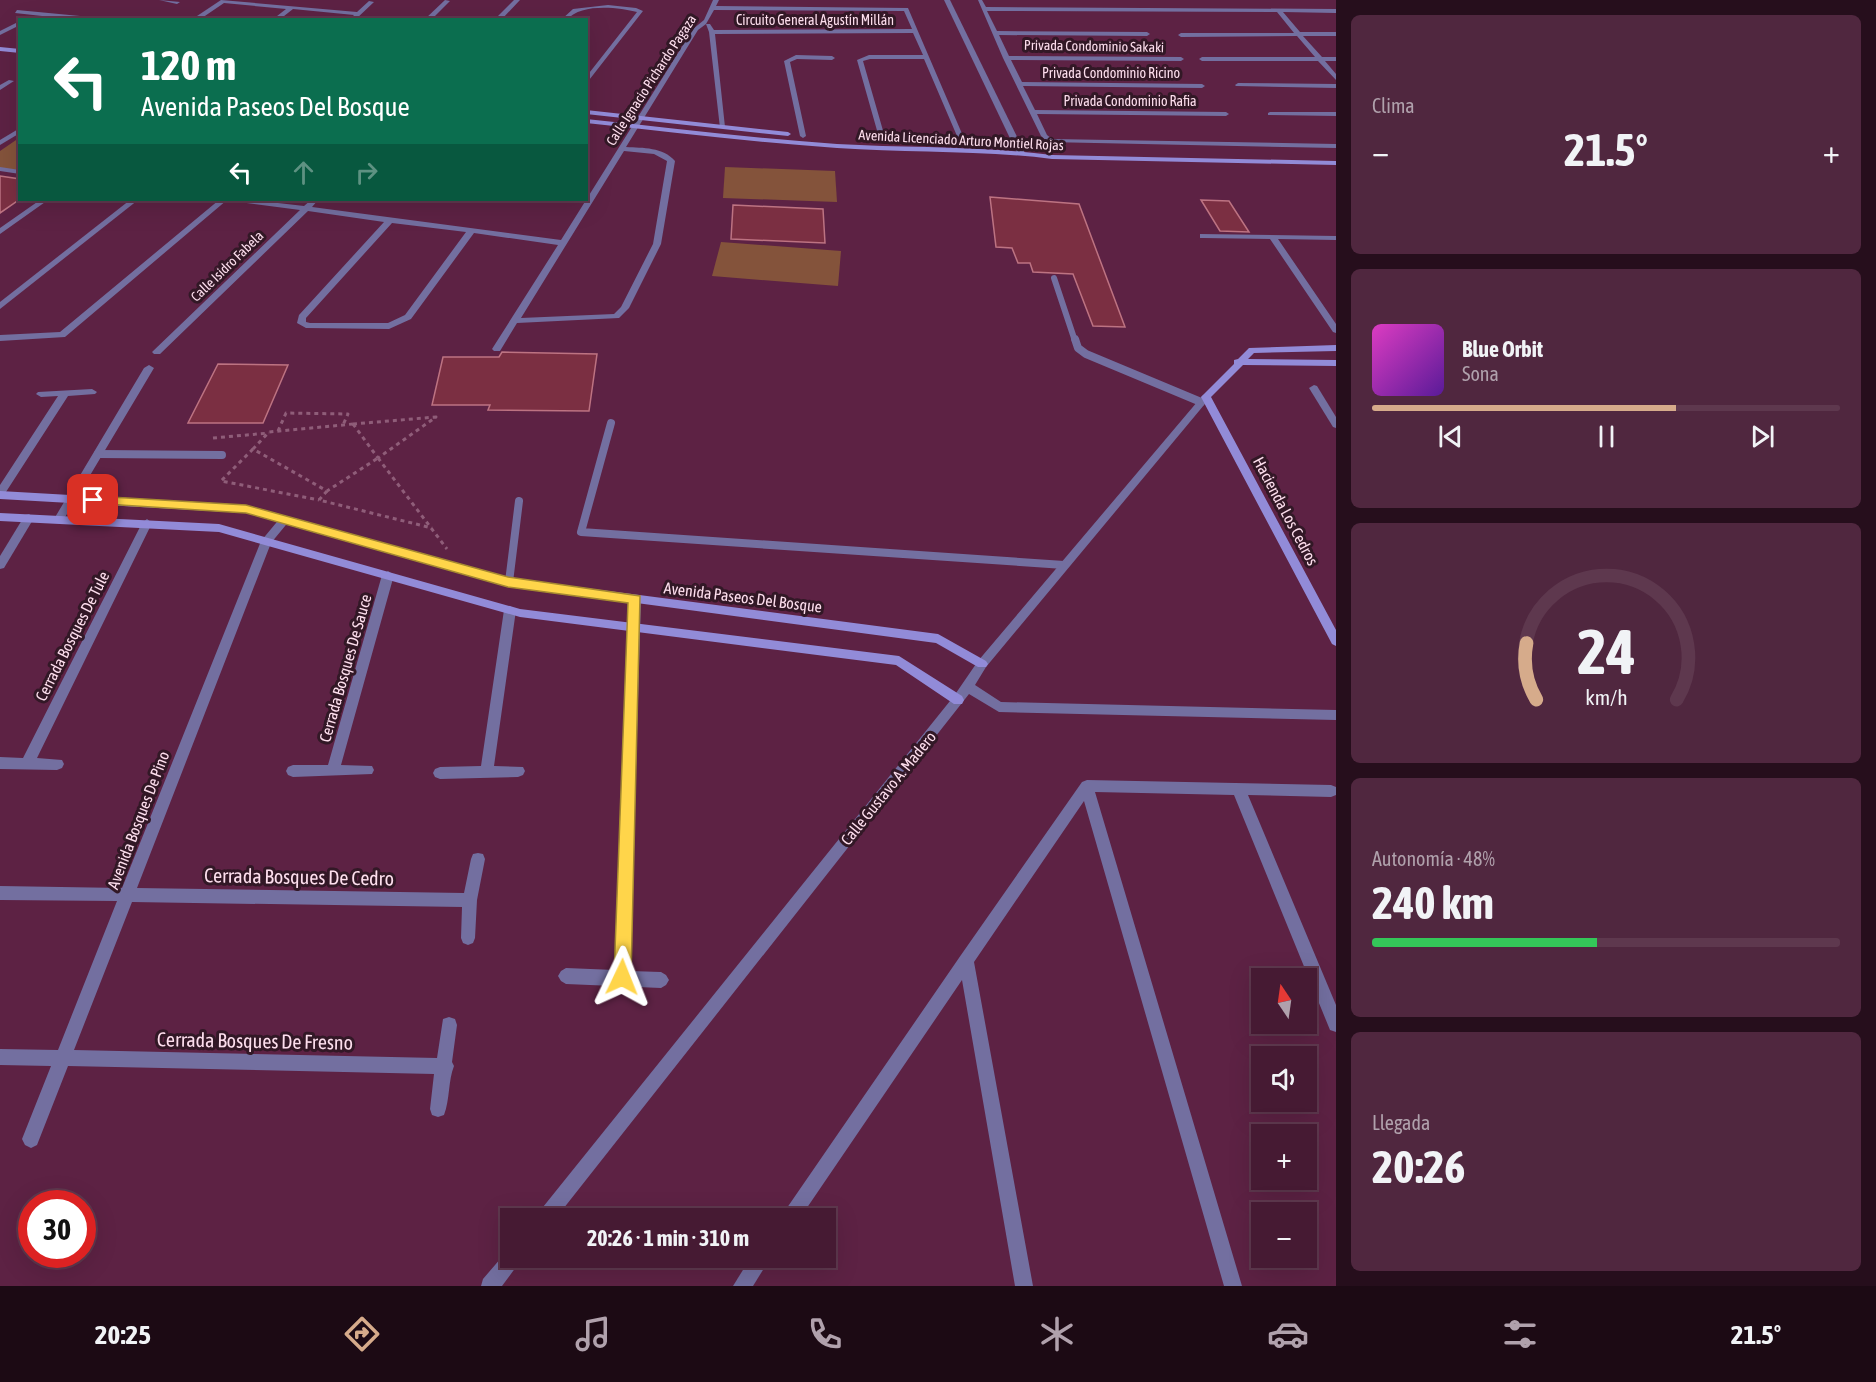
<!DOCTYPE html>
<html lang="es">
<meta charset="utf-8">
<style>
body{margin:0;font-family:"Asap Condensed",sans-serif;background:#50273f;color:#f1f3f6;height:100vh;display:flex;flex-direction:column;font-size:22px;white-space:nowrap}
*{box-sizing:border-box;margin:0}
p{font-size:20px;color:#b0a1ac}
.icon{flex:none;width:33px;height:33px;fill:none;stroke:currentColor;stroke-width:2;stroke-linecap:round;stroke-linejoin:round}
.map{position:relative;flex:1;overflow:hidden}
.side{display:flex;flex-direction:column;gap:15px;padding:15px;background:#260e1c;width:540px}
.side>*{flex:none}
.top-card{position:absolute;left:18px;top:18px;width:570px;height:183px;border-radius:0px;box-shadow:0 6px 24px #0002,0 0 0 2px #5e384e;background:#0b6e4f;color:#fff;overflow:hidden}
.needle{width:39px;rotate:347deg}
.buttons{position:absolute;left:1251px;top:968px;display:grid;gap:12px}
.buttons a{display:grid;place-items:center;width:66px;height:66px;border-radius:0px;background:#461a33;box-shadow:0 6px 24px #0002,0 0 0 2px #5e384e;font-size:30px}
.speed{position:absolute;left:18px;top:1190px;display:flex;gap:12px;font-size:30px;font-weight:700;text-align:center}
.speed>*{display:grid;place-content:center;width:78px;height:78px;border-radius:50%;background:#461a33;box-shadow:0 6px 24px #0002,0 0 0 2px #5e384e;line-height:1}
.speed .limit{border:9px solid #d22;background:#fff;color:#111}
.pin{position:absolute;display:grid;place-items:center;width:51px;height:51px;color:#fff;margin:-26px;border-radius:12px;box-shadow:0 3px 9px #0006}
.me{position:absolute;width:66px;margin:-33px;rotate:2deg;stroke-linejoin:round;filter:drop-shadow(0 0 4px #0008)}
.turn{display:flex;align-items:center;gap:21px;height:126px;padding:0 24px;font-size:27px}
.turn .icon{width:78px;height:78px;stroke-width:2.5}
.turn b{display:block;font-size:42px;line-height:51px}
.lanes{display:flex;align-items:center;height:57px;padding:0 24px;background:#0003;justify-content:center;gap:30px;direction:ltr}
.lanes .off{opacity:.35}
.big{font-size:45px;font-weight:700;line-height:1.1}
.side .tile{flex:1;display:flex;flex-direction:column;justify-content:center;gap:9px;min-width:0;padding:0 21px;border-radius:9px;background:#50273f}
.side .dial{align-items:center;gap:0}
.dial svg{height:156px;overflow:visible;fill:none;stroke:#5e384e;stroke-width:7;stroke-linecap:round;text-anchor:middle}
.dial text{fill:#f1f3f6;stroke:none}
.song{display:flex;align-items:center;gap:18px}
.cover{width:72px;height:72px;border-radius:9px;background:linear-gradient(135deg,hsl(310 70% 55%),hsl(270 70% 35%))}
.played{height:6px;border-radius:3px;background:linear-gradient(90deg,#d6ab8b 65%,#5e384e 65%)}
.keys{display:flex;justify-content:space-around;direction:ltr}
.heat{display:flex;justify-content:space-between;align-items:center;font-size:33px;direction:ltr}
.charge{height:9px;border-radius:4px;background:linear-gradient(90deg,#34c759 48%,#5e384e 0)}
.trip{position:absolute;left:500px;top:1208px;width:336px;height:60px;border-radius:0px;background:#461a33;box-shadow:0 6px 24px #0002,0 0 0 2px #5e384e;font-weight:700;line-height:60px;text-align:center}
.menu{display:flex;height:96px;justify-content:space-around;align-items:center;background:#1c0a14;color:#b0a1ac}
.menu .icon{width:42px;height:42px}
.menu .active{color:#d6ab8b}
.menu b{font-size:27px;color:#f1f3f6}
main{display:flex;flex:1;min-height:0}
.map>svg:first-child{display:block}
</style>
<main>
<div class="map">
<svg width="1336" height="1286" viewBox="0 0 1336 1286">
<rect width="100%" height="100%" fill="#5d2244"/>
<!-- green -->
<g fill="#84533b">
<polygon points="19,138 19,170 0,168 0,151"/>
<polygon points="725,167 835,171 837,202 723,198"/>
<polygon points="721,242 841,251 838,286 712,276"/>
</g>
<!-- building -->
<g fill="#7b2f42" stroke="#bd7382" stroke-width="1.5">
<polygon points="0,176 20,179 20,199 0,213"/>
<polygon points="990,197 1079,204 1125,327 1093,326 1073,274 1033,272 1030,263 1018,263 1012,248 996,247"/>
<polygon points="1201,200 1229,201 1249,232 1220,231"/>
<polygon points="733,205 823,209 825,243 731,239"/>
<polygon points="502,352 597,354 589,411 488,410 490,405 432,405 443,357 499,357"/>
<polygon points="218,364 288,365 263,423 188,423"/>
</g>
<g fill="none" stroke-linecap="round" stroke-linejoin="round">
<!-- path -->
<g stroke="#8f5d79" stroke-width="3" stroke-dasharray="4 4" stroke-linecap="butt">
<polyline points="353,424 378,458"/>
<polyline points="353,424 269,432 253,449 327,491 378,458"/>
<polyline points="353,424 436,417 378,458"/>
<polyline points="278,431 286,413 348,414 343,425"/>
<polyline points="213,438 269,433"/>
<polyline points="253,449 221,481 319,500"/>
<polyline points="378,458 447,549"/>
<polyline points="327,491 319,500 432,528"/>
</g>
<!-- lane-far1 -->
<polyline stroke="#736fa0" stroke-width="6" points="1054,278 1075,341"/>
<!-- lane -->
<g stroke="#736fa0" stroke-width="8">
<polyline points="1075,339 1078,348 1086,354 1201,402"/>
<polyline points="611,423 581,532 1064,565"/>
<polyline points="98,454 222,455"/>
<polyline points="509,582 519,501"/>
</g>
<!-- street -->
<g fill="#736fa0" fill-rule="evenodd">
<polygon points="159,0 180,2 177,4"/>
<polygon points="221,0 357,12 369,1 374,2 355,20 351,18 354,15 293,9 279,20 272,20 286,9 224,3 199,20 191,20"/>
<polygon points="445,0 450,1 431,20 424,20"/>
<polygon points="514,0 520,0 501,20 494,20"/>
<path d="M713,0H719L716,6L908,8L966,143L963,145L960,143L924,59H870L863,61L886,141L883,143L880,141L857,60L869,55H923L913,33L715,34L725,127L720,128L709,32L706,24L698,30L626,147C643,148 663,147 675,161L661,244L629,308L619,318L517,323L500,351H494L492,349L558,245L474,233L411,319L389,329L306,328L297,323L299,315L384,222L308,211L160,354H154L152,352L300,210L239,202L236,200H252L304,206L311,200H318L312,207L561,240L693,29L704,20ZM714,10L904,11L912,29L714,30L710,24H706ZM624,151L654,154L667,161L653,244L621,307L614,314L521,318ZM392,223L466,232L405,315L388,323H310L306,322V318Z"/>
<polygon points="944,0 950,0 1025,153 1023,154 1017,153"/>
<polygon points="978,0 982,0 986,7 1336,9 1336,13 1283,12 1300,32 1336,32 1336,36 1303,36 1322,57 1336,57 1336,61 1325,61 1336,74 1336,80 1318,61 1202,61 1199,59 1202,57 1315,57 1297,36 1181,37 1178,35 1181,33 1294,33 1277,12 987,11 997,31 1147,32 1150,34 1147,36 999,35 1009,56 1181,57 1184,59 1181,61 1011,60 1022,82 1202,84 1205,86 1202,88 1023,86 1035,110 1226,112 1229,114 1226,116 1037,114 1047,135 1052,139 1336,144 1336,148 1048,142 1041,136 1003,58"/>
<path d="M608,5L636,8L643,11L586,84V77L637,12C618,7 580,3 567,20H561L573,9Z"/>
<polygon points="17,10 101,18 104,20 78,20 15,13"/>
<polygon points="20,21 20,25 0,35 0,31"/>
<polygon points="796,55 832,56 835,58 832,60 797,59 790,62 806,136 803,138 800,136 784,61"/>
<polygon points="9,80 14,81 0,90 0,85"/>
<polygon points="1238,83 1336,84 1336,88 1236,86 1235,85"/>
<polygon points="1270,112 1336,112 1336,116 1268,115 1268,113"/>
<polygon points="20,128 20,133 0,145 0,140"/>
<polygon points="0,167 20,170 20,174 0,171"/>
<polygon points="40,200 48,200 0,234 0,228"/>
<polygon points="130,200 138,200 0,309 0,302"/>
<polygon points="219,200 227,200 65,337 0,341 0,335 60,332"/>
<polygon points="1200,234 1336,236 1336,240 1278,239 1336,324 1336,333 1333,332 1270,239 1203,238 1200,238"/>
<polygon points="149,365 154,368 64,519 63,522 55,522 54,519 144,368"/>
<polygon points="1314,385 1317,386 1336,417 1336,428 1333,427 1309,388"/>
<polygon points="92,389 97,392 95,394 68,396 4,495 0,497 0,485 58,396 41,397 36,394 38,392"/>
<polygon points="1206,394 1211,397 1209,399 986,667 975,685 1001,702 1336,710 1336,720 999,712 969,694 556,1218 536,1218 539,1212 954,696 978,661 1203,395"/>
<polygon points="29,514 34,518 4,568 0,569 0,556 25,515"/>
<path d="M285,516L290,520L271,543L137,888L464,893L471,859L473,854L478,853L483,854L485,859L477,900L475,938L473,943L468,945L463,943L461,938L462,907L132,902L74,1050L437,1058L443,1019L449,1017L455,1019L457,1025L452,1062L454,1066C448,1081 450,1099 444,1115L438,1117L432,1115L430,1109L434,1074L68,1066L37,1145L31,1148L25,1145L22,1139L51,1066L0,1065V1049L58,1050L117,901L0,900V886L122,888L261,541L281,517Z"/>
<polygon points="147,519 152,523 37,758 62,760 64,764 62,768 57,770 0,769 0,757 23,758 142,523"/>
<polygon points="388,571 394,575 341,765 372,766 374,770 372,774 293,777 288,775 286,771 288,767 293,765 328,765 382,575"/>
<polygon points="635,595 641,599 630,971 661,972 666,975 669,980 666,985 661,988 566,984 561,981 558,976 561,971 566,968 615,970 629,599"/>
<polygon points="510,606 516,610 494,766 523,767 525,771 523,775 518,777 440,779 435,777 433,773 435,769 440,767 481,766 504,610"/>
<polygon points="1087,780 1331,785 1336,787 1336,795 1331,797 1248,795 1336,1005 1336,1032 1330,1030 1234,795 1095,792 1242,1286 1224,1286 1084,801 974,962 1033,1286 1015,1286 962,980 800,1218 780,1218 961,955 1082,782"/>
<polygon points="510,1249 510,1257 522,1257 519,1263 502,1286 481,1286 483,1279 507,1251"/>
<polygon points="751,1257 771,1257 753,1286 733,1286"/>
</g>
<!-- secondary -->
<g fill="#928bd8" fill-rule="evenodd">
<polygon points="0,47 20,49 20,53 0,51"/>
<polygon points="586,110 788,132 791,134 788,136 586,114"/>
<path d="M586,119C670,128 753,138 837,144C909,148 981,146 1052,155L1336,161V165L1052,159C981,150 909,153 837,148C753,142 670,132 586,123Z"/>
<polygon points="980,142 1017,142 1020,144 1017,146 982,145 980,144"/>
<polygon points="1336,345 1336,351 1254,353 1248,359 1336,360 1336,366 1243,365 1211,397 1336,630 1336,646 1332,644 1201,397 1234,364 1234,360 1238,359 1249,348"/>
<polygon points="0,491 246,505 509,578 938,634 986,661 988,664 986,667 978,667 936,643 509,586 246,513 0,499"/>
<polygon points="0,513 219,524 520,609 899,656 962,696 964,700 962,704 954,704 896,665 520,617 219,532 0,521"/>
</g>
</g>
<!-- route -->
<polygon fill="#ffd54a" stroke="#a68a30" stroke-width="1.5" points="93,496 246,505 508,577 640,596 631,977 629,983 622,985 616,983 614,977 628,603 508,587 246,513 89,503 87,500"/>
<g text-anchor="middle" stroke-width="6" stroke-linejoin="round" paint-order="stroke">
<!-- far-street labels -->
<g font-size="14" fill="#fddeed" stroke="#321826">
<text x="815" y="25">Circuito General Agustín Millán</text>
<text transform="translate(1094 46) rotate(1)" y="5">Privada Condominio Sakaki</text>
<text x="1111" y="78">Privada Condominio Ricino</text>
<text transform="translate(651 80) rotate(-57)" y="5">Calle Ignacio Pichardo Pagaza</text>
<text x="1130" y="106">Privada Condominio Rafia</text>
<text transform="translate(961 140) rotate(3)" y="5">Avenida Licenciado Arturo Montiel Rojas</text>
<text transform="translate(227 266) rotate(-44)" y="5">Calle Isidro Fabela</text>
</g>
<!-- street labels -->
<g font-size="16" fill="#fddeed" stroke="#321826">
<text transform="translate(1286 511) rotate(62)" y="6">Hacienda Los Cedros</text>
<text transform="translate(743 597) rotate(7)" y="6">Avenida Paseos Del Bosque</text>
<text transform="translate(72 636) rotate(-63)" y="6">Cerrada Bosques De Tule</text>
<text transform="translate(345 668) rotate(-74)" y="6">Cerrada Bosques De Sauce</text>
<text transform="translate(888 788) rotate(-51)" y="6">Calle Gustavo A. Madero</text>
<text transform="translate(138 820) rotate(-69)" y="6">Avenida Bosques De Pino</text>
</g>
<!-- near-street labels -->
<g font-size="20" fill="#fddeed" stroke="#321826">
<text transform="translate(299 877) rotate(1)" y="7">Cerrada Bosques De Cedro</text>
<text transform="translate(255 1041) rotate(1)" y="7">Cerrada Bosques De Fresno</text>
</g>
</g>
</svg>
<div class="buttons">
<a><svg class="needle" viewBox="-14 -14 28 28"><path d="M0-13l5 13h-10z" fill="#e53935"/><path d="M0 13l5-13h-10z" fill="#b0a1ac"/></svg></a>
<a><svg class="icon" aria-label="sound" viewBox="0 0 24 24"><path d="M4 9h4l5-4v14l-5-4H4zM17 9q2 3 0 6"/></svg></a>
<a>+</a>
<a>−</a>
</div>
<div class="speed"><div class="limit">30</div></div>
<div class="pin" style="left:93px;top:500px;background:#d93025"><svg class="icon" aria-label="arrive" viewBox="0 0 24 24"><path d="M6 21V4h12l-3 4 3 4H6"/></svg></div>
<svg class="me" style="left:622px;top:977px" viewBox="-20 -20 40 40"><path d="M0-17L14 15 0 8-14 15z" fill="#ffd54a" stroke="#fff" stroke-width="4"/></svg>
<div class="trip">20:26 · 1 min · 310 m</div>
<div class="top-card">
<div class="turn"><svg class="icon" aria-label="left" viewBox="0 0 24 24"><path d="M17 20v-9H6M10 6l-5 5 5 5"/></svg><div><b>120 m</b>Avenida Paseos Del Bosque</div></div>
<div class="lanes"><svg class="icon" aria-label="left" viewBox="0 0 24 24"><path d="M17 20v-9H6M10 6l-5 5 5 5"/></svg><svg class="icon off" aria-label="ahead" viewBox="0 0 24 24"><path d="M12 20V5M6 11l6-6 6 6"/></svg><svg class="icon off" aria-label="right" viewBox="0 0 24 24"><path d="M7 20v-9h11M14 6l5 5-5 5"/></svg></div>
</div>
</div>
<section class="side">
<div class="tile"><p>Clima</p>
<div class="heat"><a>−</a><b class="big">21.5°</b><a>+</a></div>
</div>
<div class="tile">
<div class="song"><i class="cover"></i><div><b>Blue Orbit</b><p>Sona</p></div></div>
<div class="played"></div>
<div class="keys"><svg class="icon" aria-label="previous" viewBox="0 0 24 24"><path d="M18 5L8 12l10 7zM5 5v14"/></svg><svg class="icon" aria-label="pause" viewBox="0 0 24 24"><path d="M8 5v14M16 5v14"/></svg><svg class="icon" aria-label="next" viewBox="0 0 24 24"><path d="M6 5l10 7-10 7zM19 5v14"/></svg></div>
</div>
<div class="tile dial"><svg viewBox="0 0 100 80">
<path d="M14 69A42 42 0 1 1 86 69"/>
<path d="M14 69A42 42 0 0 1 9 40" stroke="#d6ab8b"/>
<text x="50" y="56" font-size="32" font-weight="700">24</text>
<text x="50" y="72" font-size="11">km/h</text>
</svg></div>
<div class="tile"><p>Autonomía · 48%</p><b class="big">240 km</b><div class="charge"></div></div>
<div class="tile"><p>Llegada</p><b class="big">20:26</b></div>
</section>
</main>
<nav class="menu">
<b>20:25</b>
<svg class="icon active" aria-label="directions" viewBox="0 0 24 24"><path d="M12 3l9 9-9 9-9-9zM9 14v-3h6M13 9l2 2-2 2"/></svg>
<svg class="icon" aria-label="music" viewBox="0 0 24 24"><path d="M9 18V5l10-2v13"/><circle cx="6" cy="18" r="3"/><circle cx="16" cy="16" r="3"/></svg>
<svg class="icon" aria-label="phone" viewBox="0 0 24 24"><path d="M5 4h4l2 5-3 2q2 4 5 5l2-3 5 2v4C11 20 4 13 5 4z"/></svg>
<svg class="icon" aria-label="climate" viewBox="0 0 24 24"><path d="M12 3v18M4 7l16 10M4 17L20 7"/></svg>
<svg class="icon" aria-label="car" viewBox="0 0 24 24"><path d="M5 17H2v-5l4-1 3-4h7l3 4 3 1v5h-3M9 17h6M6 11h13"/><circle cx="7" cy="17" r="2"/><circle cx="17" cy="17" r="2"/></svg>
<svg class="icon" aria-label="filters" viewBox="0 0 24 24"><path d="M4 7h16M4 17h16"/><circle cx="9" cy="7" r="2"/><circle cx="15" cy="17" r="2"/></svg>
<b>21.5°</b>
</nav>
